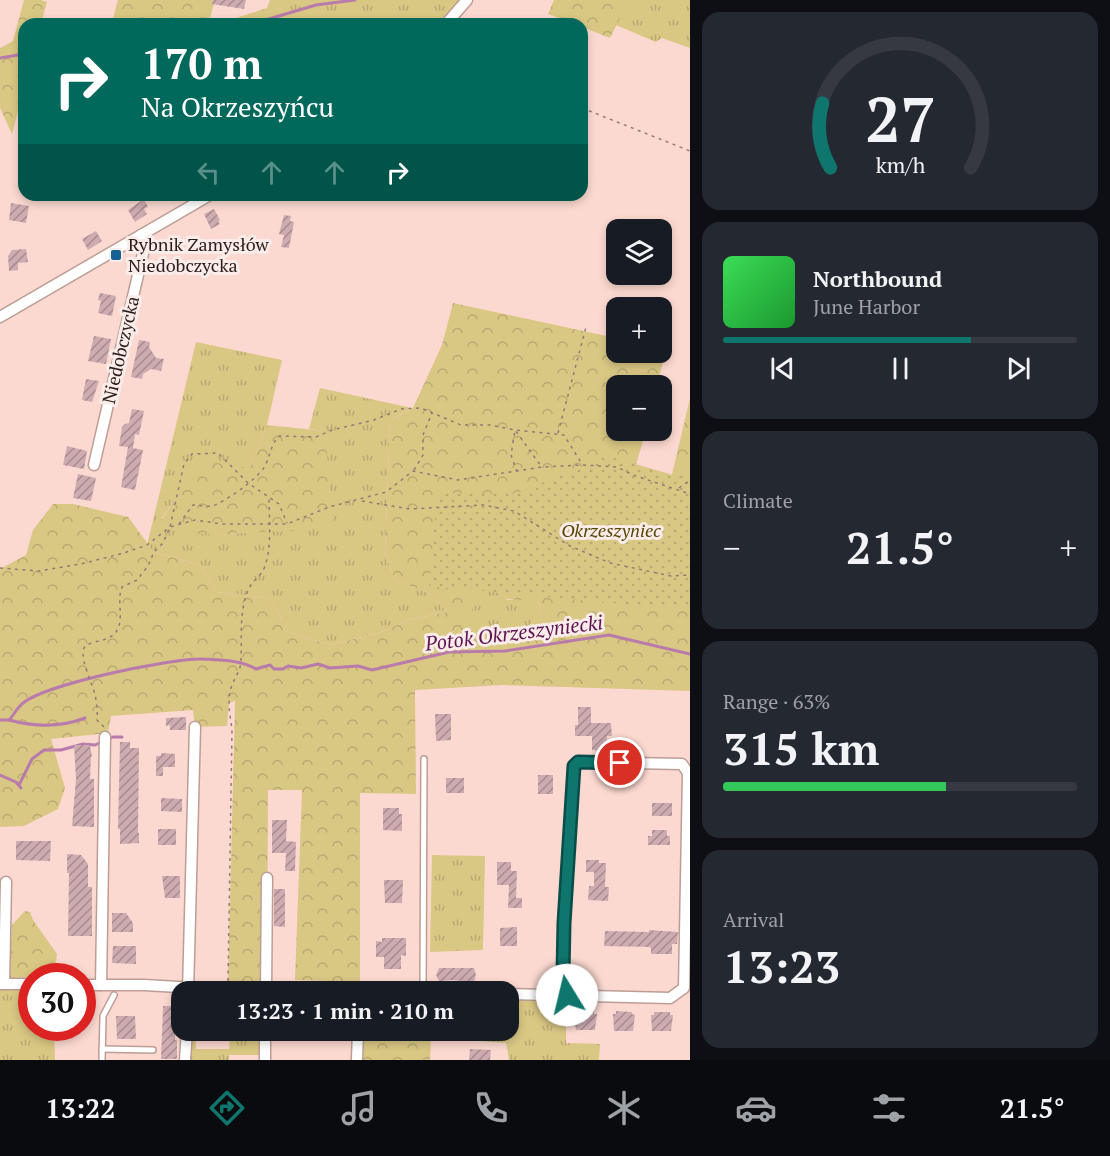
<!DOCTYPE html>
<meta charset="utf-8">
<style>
body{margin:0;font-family:"PT Serif",serif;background:#242831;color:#f1f3f6;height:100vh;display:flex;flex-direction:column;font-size:22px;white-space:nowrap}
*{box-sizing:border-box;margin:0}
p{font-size:20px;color:#9ea1a6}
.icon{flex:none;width:33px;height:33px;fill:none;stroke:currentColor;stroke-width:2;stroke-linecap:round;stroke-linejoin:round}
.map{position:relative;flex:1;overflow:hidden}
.details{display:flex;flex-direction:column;gap:12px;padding:12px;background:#0d0f14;width:420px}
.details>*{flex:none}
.hud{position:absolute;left:18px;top:18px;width:570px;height:183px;border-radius:18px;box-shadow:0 3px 9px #0003;background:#00695c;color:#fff;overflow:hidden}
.fabs{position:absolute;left:606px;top:219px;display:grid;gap:12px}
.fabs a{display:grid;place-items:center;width:66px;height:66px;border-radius:12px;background:#171b24;box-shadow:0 3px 9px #0003;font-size:30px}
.speed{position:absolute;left:18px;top:963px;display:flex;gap:12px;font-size:30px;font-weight:700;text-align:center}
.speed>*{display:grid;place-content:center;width:78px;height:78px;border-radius:50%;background:#171b24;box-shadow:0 3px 9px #0003;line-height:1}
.speed .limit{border:9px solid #d22;background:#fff;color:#111}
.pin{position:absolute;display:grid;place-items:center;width:51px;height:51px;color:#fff;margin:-26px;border:3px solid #fff;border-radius:50%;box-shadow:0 2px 6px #0007}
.me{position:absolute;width:66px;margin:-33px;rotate:351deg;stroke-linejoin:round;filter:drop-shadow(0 0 4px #0008)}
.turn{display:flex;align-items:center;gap:21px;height:126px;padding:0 24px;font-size:27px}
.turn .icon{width:78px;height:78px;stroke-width:2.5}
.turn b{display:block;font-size:42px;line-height:51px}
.lanes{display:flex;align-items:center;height:57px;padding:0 24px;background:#0003;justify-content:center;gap:30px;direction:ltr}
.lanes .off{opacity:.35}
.big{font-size:45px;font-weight:700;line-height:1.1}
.details .card{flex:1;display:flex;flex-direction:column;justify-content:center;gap:9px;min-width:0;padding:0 21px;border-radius:18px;background:#242831}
.details .dial{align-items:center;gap:0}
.dial svg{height:156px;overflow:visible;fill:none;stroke:#363941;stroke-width:7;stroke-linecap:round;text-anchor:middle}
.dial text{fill:#f1f3f6;stroke:none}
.song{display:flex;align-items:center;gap:18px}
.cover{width:72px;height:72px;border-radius:9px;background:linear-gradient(135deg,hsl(130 70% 55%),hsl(130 70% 35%))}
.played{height:6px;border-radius:3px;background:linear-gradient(90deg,#0f766e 70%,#363941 70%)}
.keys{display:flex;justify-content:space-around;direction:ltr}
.heat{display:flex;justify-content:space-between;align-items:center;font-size:33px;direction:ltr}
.charge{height:9px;border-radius:4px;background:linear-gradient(90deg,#34c759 63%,#363941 0)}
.trip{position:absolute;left:171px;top:981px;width:348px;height:60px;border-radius:18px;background:#171b24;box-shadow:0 3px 9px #0003;font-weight:700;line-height:60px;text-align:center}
.dock{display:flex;height:96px;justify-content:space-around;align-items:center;background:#090b0e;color:#9ea1a6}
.dock .icon{width:42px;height:42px}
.dock .on{color:#0f766e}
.dock b{font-size:27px;color:#f1f3f6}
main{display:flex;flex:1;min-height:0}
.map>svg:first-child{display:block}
</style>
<main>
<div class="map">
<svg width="690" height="1060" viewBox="0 0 690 1060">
<defs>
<pattern id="grass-tufts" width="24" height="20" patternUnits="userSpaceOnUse" patternTransform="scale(1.5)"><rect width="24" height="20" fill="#d9c784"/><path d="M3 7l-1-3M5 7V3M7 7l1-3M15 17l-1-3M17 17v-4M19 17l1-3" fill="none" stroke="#baaa71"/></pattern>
<pattern id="forest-crowns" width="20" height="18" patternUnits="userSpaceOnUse" patternTransform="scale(1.5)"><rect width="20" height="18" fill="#d9c784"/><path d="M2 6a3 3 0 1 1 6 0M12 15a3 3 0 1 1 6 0" fill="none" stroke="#baaa71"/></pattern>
<pattern id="park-dots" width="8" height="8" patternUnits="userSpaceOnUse" patternTransform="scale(1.5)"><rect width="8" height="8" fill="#d9c784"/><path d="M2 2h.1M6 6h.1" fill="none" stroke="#baaa71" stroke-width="1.8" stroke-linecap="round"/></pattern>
<pattern id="building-hatch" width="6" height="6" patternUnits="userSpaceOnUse" patternTransform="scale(1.5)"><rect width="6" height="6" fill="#cdabb1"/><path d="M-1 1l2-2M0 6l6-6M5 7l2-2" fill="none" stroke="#a68b8f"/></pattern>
</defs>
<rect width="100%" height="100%" fill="#fcd9d0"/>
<!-- grass -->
<g fill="url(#grass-tufts)">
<polygon points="118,0 215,0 210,18 220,23 267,8 270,0 459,0 437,24 112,24"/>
<polygon points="623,0 690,0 690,48 662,38 656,42 611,23"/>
<polygon points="196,342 282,360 267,425 250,468 175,500 161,519 217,535 252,532 325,431 309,429 320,388 412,408 390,420 385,553 395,580 429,593 447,612 409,620 378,633 330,645 285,631 279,613 268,598 217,592 200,565 154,552 147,545"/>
<polygon points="470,573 508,600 526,599 539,602 541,612 528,628 502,641 480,637 462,620"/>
<polygon points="432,855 485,856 483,950 430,952"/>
<polygon points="0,989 31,989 32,1028 54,1028 55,1060 0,1060"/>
<polygon points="509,998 566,1000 566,1043 600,1044 599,1060 509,1060 506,1043 465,1040 464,1031 508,1030"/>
<polygon points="189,1031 196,1031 196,1049 229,1049 230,1031 260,1031 259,1055 229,1055 229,1060 188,1060"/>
</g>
<!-- forest -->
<g fill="url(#forest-crowns)" fill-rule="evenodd">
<polygon points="24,0 41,0 47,2 41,24 24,24 24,88 12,134 0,108 0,48 13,41"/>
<polygon points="118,0 213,0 208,20 187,24 112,24"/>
<polygon points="554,0 629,0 610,38 582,27 582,24 574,24 548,14"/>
<path d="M453,303L616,338V352H661L665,355L657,385L616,386V430L646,431L627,495L648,576L690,398V691L503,685L415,690L416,794L360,793V982L295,980L302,790H268L267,983L228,982L235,701L229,703L227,726L195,727L193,710L111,716L108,733L51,739L65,788L58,809L24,826L0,827V569L26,555L33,530L53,504H73L128,517L154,552L200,565L217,592L268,598L279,613L285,631L330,645L378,633L409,620L447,612L429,593L395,580L385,553L390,420L413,408L442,345ZM470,573L494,582L499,597C512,601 525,599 539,602L541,612L528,628L502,640L480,637L462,620L478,603Z"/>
<polygon points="267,425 325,431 333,521 298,531 252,532 221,535 187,533 161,520 175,500 197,460 250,468"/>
<polygon points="25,911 30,912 33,920 57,954 54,976 8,978 12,925"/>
<polygon points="360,1036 431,1039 430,1060 359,1060"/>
</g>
<!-- park -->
<polygon fill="url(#park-dots)" points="608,456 673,475 690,477 690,605 666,608 429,586 437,496 449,493 515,494"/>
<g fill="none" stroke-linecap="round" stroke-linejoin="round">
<!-- stream -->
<g stroke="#b97bab" stroke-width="3">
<polyline points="252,24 316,5 355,0"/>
<polyline points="0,58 24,54"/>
<path d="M0,720H9C13,716 16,710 20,706C37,685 173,658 202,659C219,660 242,660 256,669L270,665L274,669H283L288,666L301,668L318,664L330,668L358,666L372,670L449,652L505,651L609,635L690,654"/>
<path d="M9,720C35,727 59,728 85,718"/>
<polyline points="0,775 16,782 21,788"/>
<polyline points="19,785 32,759 44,750 61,750 83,744 95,745 113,737 122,737"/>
</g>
</g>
<!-- building -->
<g fill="url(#building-hatch)">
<polygon points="213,0 246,0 244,9 212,4"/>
<polygon points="144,199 148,207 144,209 147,214 135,222 128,210"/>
<polygon points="11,203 29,206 26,223 9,220"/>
<polygon points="214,209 220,220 218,221 220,224 211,229 204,214"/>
<polygon points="284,215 291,216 290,221 294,222 289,248 281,247 284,235 279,234"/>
<polygon points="96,231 102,241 88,250 82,239"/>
<polygon points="26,249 28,262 18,263 18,270 9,271 8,256 12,250"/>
<polygon points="100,293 116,296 112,316 98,313 101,301 98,300"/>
<polygon points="94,336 111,339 106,364 88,361"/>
<polygon points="139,340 150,342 149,347 156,358 164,359 161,371 151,369 143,374 142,379 131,377"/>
<polygon points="86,379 99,381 92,402 82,400"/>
<polygon points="132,409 144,411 139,435 135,434 133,448 143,450 135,490 121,487 128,447 119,446 122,427 125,424 129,423"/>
<polygon points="67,446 87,451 84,469 63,465"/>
<polygon points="78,474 96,478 91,501 73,498"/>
<polygon points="578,707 591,707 591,723 611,723 612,736 607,736 607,751 592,750 592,736 575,736 575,725 578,725"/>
<polygon points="435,714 451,714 451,740 436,741"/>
<polygon points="186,717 186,730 170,730 170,725 166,726 166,718"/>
<polygon points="120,742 130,742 130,748 139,748 138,833 139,833 139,843 120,844 120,829 118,829"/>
<polygon points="74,745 90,745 92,757 91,757 90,779 94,779 94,827 72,826 76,779"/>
<polygon points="161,753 175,754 175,767 163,767 163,776 156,776 156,756 161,756"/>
<rect x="538" y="775" width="15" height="19"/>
<rect x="446" y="778" width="18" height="15"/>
<polygon points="161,798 182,799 182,812 161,811"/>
<rect x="652" y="803" width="20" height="13"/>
<polygon points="383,808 399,808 399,814 402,814 402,831 383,830"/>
<polygon points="272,820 287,820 286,841 296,842 295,871 285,871 286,853 272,853"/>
<rect x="158" y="829" width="18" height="16"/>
<polygon points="652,830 667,830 667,836 670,836 670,845 648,845 648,836 652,836"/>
<polygon points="16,841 51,841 50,861 16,860"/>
<polygon points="67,854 81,855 88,864 88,887 92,887 92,936 68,936 69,873 67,873"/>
<polygon points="586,860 599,860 599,863 606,863 605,887 609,887 608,901 588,900 589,886 594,886 594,872 586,872"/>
<polygon points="497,862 511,862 511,871 517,871 516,898 522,898 522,908 508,908 509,885 497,885"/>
<polygon points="162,876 180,876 180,898 165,898"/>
<polygon points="384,880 403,880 402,903 385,903"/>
<polygon points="274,889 285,889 285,927 274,926"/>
<polygon points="112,913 126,913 133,923 133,932 112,932"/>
<polygon points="517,927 517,946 500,946 500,928"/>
<polygon points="649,930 678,932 677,944 672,944 672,954 651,954 651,948 649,947 604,946 605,931 649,932"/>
<polygon points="382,938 406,938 406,956 401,955 401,969 384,969 384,957 376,957 376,941 382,942"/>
<polygon points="113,946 136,946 136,964 112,963"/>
<polygon points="439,968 474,968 476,975 474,982 452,980 439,981 436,975"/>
<polygon points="163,1006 176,1006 175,1040 177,1040 177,1059 161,1059"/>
<polygon points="577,1011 594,1011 594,1014 597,1014 595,1030 576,1030 574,1014 577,1014"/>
<polygon points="616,1011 632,1012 632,1014 635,1015 633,1031 614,1031 613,1014 616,1014"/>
<polygon points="654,1012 670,1012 670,1015 673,1015 671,1031 652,1031 651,1015 654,1015"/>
<polygon points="116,1016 135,1016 136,1039 117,1039"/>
<polygon points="470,1049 491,1050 490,1060 469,1060"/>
</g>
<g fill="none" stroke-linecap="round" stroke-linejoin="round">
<!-- lane casing -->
<g stroke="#bd9d94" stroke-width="8">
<g id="lane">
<polyline points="423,992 424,759"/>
<polyline points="102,1049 153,1050"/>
<polyline points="102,1060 103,1016 114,995"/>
</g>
</g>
<!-- street casing -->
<g stroke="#bd9d94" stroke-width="13">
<g id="street">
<polyline points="446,24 467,0"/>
<polyline points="0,317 210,195"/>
<polyline points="94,465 144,249 141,235"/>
<polyline points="0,984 32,984"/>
<polyline points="4,984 6,882"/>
<polyline points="82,985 145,985 228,990 387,992"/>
<polyline points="101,985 105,737"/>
<polyline points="188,992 195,727"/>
<polyline points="266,992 267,878"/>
<polyline points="508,994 670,998 684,988 688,773 682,764 578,762 574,766 564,923 563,973 567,995"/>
<polyline points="185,1060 187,1030"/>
<polyline points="265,1060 265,1030"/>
<polyline points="357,1060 358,1030"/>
</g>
</g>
<!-- path -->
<g stroke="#937b75" stroke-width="1.5" stroke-dasharray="3 4.5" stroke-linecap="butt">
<polyline points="582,108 690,151"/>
<polyline points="558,433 586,327"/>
<polyline points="414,470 423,455 423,435 432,413"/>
<polyline points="517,472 511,455 515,430 541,466"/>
<polyline points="679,488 690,480"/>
<polyline points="362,501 410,509 483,505 514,511 570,546 610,563 671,576 690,575"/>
<path d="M179,524L193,505C198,505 206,507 212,506C225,502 259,478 265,466C271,454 270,446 279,436L316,437L332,430L374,420L401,409L421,408L461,425H490L515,430L564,435L582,464"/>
<polyline points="0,568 38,571 81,564 124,553 147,545 170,527 184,464 192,454 218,453 248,483 279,504 287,523"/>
<path d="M104,727L97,720C98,709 96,694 91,683C88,675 83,662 83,652C83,639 108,644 116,632C125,619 116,602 122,587L137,580L148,566L154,552L163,543L170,527L195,520L222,524H287L329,507L386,492L413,471L458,480L542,467L583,465L617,467L633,475L690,494"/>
<path d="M228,981L232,729C230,715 227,701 231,688C234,678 240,672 241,662C242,639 239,615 247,593C250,582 262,576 265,566C272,545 269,519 269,497"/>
</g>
<!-- lane -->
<use href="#lane" stroke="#fff" stroke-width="5"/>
<!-- street -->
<use href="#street" stroke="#fff" stroke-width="10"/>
</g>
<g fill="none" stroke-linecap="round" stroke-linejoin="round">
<!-- route casing -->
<g stroke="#0a4d48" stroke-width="15">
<polyline id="route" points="567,995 563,973 564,923 574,766 578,762 620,763"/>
</g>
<!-- route -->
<use href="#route" stroke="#0f766e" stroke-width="10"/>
</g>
<!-- markers -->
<rect fill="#166094" stroke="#faece8" stroke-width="2" x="110" y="249" width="12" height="12" rx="3"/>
<g text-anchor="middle" stroke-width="6" stroke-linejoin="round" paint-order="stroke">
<!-- poi labels -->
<g font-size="18" fill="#291d1a" stroke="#faece8" text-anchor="start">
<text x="128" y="251">Rybnik Zamysłów<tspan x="128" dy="21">Niedobczycka</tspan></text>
</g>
<!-- street labels -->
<g font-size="18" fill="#291d1a" stroke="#faece8">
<text transform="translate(121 350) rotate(-77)" y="6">Niedobczycka</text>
</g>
<!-- park labels -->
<g font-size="18" font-style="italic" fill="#554607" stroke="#faece8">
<text x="611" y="537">Okrzeszyniec</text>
</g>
<!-- water labels -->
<g font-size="20" font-style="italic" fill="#5f1453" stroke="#faece8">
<text transform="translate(514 633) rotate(-7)" y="7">Potok Okrzeszyniecki</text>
</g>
</g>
</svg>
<div class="fabs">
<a><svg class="icon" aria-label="layers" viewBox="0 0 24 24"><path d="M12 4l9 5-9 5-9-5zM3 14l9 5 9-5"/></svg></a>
<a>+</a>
<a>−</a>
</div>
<div class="speed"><div class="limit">30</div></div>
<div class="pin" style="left:620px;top:763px;background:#d93025"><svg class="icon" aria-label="arrive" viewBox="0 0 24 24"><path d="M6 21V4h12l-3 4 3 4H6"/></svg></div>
<svg class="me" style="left:567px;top:995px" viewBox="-20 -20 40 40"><circle r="19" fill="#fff"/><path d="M0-13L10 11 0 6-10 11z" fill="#0f766e"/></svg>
<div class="trip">13:23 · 1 min · 210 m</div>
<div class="hud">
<div class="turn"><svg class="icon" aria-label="right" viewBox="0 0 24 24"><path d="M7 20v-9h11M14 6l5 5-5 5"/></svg><div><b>170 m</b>Na Okrzeszyńcu</div></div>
<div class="lanes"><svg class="icon off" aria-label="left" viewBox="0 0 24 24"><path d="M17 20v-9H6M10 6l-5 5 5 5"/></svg><svg class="icon off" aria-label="ahead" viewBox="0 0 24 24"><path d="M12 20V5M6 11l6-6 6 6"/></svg><svg class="icon off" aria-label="ahead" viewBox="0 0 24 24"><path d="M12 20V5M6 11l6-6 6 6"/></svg><svg class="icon" aria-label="right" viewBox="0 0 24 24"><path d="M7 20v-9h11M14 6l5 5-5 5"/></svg></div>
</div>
</div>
<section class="details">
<div class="card dial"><svg viewBox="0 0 100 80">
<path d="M14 69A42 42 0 1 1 86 69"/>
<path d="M14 69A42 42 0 0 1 10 36" stroke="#0f766e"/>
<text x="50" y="56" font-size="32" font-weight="700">27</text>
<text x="50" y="72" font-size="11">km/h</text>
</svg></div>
<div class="card">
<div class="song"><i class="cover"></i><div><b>Northbound</b><p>June Harbor</p></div></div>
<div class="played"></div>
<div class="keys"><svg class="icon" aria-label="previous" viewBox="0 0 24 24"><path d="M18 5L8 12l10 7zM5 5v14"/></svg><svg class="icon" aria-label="pause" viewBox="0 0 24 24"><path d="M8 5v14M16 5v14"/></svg><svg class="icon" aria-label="next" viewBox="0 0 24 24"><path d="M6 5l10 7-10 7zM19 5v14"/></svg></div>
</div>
<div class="card"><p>Climate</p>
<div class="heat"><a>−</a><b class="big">21.5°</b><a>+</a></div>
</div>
<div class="card"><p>Range · 63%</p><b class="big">315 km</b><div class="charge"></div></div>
<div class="card"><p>Arrival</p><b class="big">13:23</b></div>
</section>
</main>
<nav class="dock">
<b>13:22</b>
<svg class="icon on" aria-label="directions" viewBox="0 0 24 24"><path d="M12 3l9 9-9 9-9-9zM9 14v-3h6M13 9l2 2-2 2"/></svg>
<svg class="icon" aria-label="music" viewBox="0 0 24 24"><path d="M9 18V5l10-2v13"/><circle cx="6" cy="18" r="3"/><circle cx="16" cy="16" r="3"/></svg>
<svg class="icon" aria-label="phone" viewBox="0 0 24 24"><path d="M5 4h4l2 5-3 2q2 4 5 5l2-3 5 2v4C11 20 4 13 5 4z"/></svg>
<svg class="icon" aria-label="climate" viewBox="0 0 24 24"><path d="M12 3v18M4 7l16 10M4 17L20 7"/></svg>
<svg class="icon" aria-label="car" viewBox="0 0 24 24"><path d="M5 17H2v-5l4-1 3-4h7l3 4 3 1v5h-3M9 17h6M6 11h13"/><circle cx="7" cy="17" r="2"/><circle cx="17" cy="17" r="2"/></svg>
<svg class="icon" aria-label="filters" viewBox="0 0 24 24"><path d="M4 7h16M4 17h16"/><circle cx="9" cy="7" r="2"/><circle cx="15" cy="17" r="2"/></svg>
<b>21.5°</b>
</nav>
